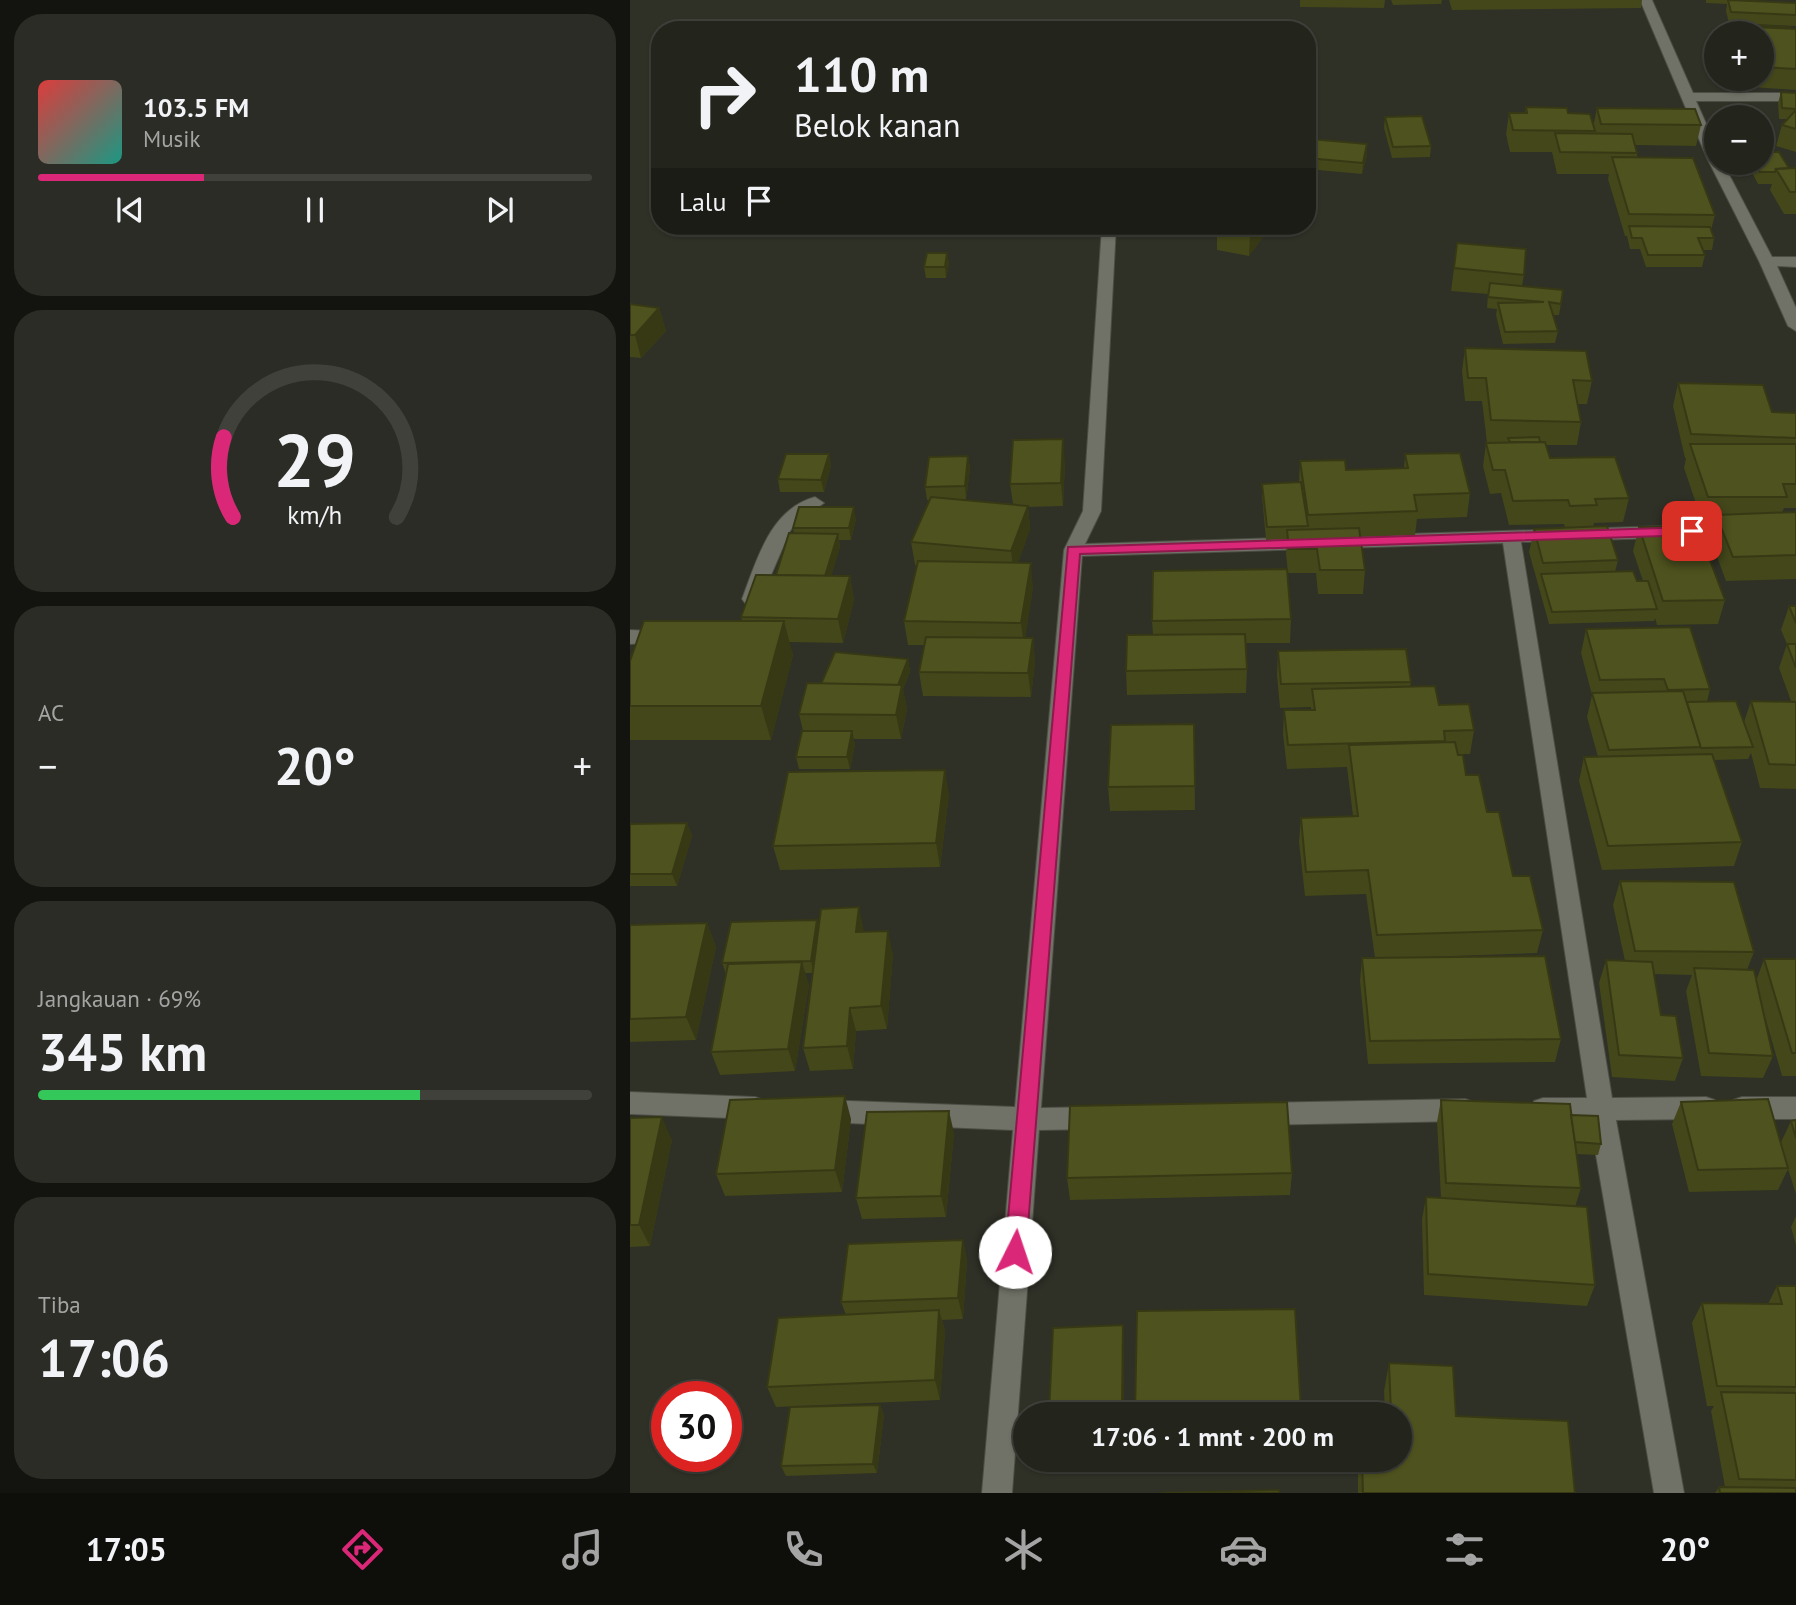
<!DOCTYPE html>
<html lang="id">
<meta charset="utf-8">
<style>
body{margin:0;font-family:"PT Sans",sans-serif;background:#2b2c25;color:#f1f3f6;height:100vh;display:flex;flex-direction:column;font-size:26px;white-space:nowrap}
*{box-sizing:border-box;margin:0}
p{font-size:23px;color:#a3a4a3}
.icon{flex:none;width:38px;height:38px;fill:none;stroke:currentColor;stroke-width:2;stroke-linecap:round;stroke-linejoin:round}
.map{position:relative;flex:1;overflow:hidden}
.side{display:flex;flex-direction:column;gap:14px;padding:14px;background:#13140f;width:630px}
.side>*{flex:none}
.guide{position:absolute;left:21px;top:21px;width:665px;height:214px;border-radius:28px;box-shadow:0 2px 5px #0004,0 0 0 2px #40413b;background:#23241c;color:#f1f3f6;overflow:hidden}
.fabs{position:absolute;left:1074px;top:21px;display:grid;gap:14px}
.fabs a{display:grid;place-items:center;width:70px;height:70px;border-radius:50%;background:#23241c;box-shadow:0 2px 5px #0004,0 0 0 2px #40413b;font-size:35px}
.speed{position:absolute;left:21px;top:1381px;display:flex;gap:14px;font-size:35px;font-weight:700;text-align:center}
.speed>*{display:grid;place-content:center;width:91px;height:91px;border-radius:50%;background:#23241c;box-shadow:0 2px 5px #0004,0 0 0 2px #40413b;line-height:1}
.speed .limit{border:10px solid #d22;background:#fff;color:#111}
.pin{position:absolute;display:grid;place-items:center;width:60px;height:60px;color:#fff;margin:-30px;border-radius:14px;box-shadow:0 4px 10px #0006}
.me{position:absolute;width:77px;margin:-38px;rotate:4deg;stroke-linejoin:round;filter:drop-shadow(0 0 5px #0008)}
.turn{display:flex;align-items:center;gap:24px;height:147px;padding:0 28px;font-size:32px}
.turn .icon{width:91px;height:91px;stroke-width:2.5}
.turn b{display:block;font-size:49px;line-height:60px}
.then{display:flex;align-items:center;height:66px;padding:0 28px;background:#0003;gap:14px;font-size:26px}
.big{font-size:52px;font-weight:700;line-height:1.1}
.side .card{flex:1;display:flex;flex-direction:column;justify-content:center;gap:10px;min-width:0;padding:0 24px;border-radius:28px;background:#2b2c25}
.side .dial{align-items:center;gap:0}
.dial svg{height:182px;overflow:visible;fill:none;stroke:#40413b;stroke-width:7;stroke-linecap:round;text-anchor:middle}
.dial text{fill:#f1f3f6;stroke:none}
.song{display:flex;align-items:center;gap:21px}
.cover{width:84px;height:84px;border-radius:10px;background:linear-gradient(135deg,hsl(0 70% 55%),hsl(170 70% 35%))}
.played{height:7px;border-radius:4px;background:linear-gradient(90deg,#db2777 30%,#40413b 30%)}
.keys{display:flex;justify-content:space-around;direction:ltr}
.heat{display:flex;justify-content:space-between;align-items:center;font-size:38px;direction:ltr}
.charge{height:10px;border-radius:5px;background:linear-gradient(90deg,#34c759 69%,#40413b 0)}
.trip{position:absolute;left:383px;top:1402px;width:399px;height:70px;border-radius:35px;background:#23241c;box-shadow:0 2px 5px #0004,0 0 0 2px #40413b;font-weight:700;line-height:70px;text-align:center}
.menu{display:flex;height:112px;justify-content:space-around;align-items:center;background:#0e0e0b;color:#a3a4a3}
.menu .icon{width:49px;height:49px}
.menu .active{color:#db2777}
.menu b{font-size:32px;color:#f1f3f6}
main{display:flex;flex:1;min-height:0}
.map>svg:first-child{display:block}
</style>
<main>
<section class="side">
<div class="card">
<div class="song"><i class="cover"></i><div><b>103.5 FM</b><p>Musik</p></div></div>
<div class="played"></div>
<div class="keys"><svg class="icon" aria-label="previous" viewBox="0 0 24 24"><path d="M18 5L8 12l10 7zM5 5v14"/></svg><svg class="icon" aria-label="pause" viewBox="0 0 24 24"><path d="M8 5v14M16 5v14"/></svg><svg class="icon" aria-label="next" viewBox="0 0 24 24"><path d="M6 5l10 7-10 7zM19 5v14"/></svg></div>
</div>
<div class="card dial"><svg viewBox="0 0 100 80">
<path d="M14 69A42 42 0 1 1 86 69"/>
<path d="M14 69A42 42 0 0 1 10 34" stroke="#db2777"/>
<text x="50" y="56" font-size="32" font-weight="700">29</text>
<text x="50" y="72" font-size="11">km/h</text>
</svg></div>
<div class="card"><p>AC</p>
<div class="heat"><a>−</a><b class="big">20°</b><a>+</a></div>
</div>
<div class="card"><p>Jangkauan · 69%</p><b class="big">345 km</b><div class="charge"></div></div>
<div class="card"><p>Tiba</p><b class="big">17:06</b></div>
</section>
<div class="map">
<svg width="1166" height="1493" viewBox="0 0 1166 1493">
<rect width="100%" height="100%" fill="#2f3026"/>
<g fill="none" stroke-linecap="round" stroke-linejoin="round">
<!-- minor casing -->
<g stroke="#4c4d44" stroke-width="2">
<g id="minor">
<polygon points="1010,0 1022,0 1063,93 1166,93 1166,101 1066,101 1087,148 1087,163 1093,163 1142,257 1166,257 1166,267 1147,266 1166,308 1166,331 1158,326 1129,261 1077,158"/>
<polygon points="472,226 486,226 471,511 455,544 1166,522 1166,534 891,542 982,1098 1076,1097 1085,1100 1089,1108 1085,1116 1076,1119 986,1120 1054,1493 1024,1493 960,1120 913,1120 904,1117 900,1109 904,1101 913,1098 957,1098 873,543 452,556 411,1108 467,1107 476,1110 480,1118 476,1126 467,1129 409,1130 382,1493 352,1493 383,1130 192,1122 183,1119 179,1111 183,1103 192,1100 385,1107 434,550 453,511"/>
<path d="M185,497L194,503L167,522L160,531L129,603H115L112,599C127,560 140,509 185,497Z"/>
<polygon points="0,630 42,632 45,637 42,642 0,644"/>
<polygon points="0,1092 125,1097 134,1100 138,1108 134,1116 125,1119 0,1114"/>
<polygon points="1112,1097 1166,1097 1166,1119 1112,1119 1103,1116 1099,1108 1103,1100"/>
<polygon points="835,1099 844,1102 848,1110 844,1118 835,1121 629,1125 620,1122 616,1114 620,1106 629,1103"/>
</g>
</g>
<!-- minor -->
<use href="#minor" fill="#707267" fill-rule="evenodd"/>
</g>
<!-- wall -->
<g fill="#43471a">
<polygon points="670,0 755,0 754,8 670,7"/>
<polygon points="761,0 812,0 811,4 763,5"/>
<polygon points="819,0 1012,0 1011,8 822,10"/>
<polygon points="1076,0 1126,0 1126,1 1166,3 1166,26 1099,23 1096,11 1097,4 1076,3"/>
<polygon points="1100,24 1166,29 1166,90 1109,86 1107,79 1132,79 1132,33 1098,33"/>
<polygon points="1151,92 1166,93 1166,152 1146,146 1152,125 1157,119 1149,119 1148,103"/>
<polygon points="896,107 963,127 967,108 1071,125 1066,146 1005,145 1007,153 1007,157 1085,215 1081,230 1084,238 1082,250 1072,250 1075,255 1072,267 1016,267 1010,249 1000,249 997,236 995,236 978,179 979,174 927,174 922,152 880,152 876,134 879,113 895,113"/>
<polygon points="755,117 801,146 800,157 762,158 754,128"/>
<polygon points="677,149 737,155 732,174 677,169"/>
<polygon points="1117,163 1132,163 1159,168 1166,168 1166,214 1154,214 1140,190 1142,184 1128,184"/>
<polygon points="641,226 619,256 587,250 587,228"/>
<polygon points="317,253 319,264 316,278 296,278 294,267"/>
<polygon points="824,268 894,275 892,286 931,304 929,315 923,315 928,331 925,343 873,344 866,315 867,309 857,308 858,294 821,291"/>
<polygon points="0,304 29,308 36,331 11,358 0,357"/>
<polygon points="835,348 962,381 957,404 948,404 951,422 947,445 916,445 920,458 999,498 993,522 964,523 963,527 988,560 985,572 1007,581 1013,581 1003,551 1009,527 1095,600 1088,624 1027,625 1025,618 1024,621 919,624 899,552 904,529 935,528 934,524 879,525 871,493 860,494 853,466 856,443 857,443 852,401 835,401 832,371"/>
<polygon points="1048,383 1142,412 1166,413 1166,508 1154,508 1152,513 1166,512 1166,579 1096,581 1080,538 1085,521 1072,521 1054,468 1056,458 1055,458 1043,406"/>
<polygon points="199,454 201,466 194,492 150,492 148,479"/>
<polygon points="775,454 840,493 837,517 787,519 785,535 730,537 735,570 733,594 688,594 686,573 658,573 656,554 657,539 636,540 632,496 632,484 669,482 670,461 716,470 774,468"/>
<polygon points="338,456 340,469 336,499 326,499 383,504 380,484 435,462 433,506 398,507 400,529 388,563 403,587 395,638 403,638 405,662 401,697 293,696 289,672 294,645 278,645 274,621 287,566 285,565 281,542 299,500 297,500 295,487"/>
<polygon points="226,519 221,540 209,540 210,547 201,576 220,576 224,600 213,643 159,642 163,655 141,740 0,740 0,661 112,621 111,617 146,575 164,533 163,528"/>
<polygon points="1159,606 1166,606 1166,789 1130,788 1121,753 1118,759 1084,760 1112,842 1104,866 972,870 949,781 954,757 968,757 957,717 962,695 951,653 956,629 1080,689 1077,702 1114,722 1121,701 1161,701 1149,668 1157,644 1151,630"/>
<polygon points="661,619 660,643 616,643 617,669 616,693 497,695 496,671 523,635 522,621"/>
<polygon points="648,651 781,682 780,687 844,730 840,754 828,754 836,775 857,812 883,876 913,930 907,953 793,957 931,1039 925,1062 738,1064 730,981 732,958 745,958 736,894 675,896 669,842 671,818 723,816 717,767 657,769 653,734 654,710 681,710 681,707 650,708 647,675"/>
<polygon points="278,659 280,672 273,689 277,709 271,739 223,739 225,744 220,769 169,769 166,757 173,731 169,714 191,684"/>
<polygon points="564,724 565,810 480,811 478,787"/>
<polygon points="319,794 310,867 150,870 143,846"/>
<polygon points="57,823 62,836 47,886 0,886 0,824"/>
<polygon points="990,881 1124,952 1117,970 1126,981 1134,959 1166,959 1166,1076 1152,1076 1131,1003 1143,1056 1133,1078 1071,1076 1056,991 1062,975 1024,974 1031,1015 1053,1058 1045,1081 982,1077 969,983 976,960 995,961 983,905"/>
<polygon points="77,923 86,947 66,1040 0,1042 0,925"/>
<polygon points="189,925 234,932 263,954 257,1029 226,1031 223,1069 180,1071 173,1048 183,973 175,973 179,985 165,1071 90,1075 81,1052 96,974 92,963"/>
<polygon points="811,1100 941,1115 971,1144 968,1155 946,1154 951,1188 945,1207 965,1285 957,1306 794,1295 792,1219 796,1197 811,1198 807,1122"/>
<polygon points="1051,1102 1151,1142 1161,1121 1166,1120 1166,1194 1158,1169 1148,1190 1059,1192 1042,1124"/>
<polygon points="0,1118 42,1140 20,1246 0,1247"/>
<polygon points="221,1119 212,1192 95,1196 86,1174"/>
<polygon points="324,1133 316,1217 232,1219 226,1198"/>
<polygon points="662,1173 660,1195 440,1200 437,1178"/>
<polygon points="1166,1216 1166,1245 1161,1227"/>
<polygon points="333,1240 337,1261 333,1319 312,1320 315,1331 310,1400 146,1407 137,1387 216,1315 211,1302"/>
<polygon points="1147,1286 1166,1286 1166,1493 1085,1493 1089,1487 1095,1487 1081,1411 1084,1406 1077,1406 1062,1323 1072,1303 1138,1304"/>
<polygon points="494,1345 494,1414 419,1414"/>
<polygon points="759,1363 826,1416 945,1493 728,1493 728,1460 770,1460 755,1413 754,1391"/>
<polygon points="250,1405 254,1415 247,1473 156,1476 151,1466"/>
<polygon points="671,1411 671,1414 505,1414"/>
</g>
<!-- shaded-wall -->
<g fill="#373915">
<polygon points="737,144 737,155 732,174 733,163"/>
<polygon points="626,226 641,226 619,256 620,234"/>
<polygon points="317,253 319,264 316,278 315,267"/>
<polygon points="29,308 36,331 11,358 5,335"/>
<polygon points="433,439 435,462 433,506 431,483"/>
<polygon points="199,454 201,466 194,492 191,480"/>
<polygon points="338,456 340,469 336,499 335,486"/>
<polygon points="398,506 400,529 384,575 381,551"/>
<polygon points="224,507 226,519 221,540 219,528"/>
<polygon points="208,534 210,547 197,590 194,578"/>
<polygon points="401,563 403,587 394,647 391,623"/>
<polygon points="220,576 224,600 213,643 208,619"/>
<polygon points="154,621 163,655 141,740 131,706"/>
<polygon points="403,638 405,662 401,697 398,673"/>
<polygon points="278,659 280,672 273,689 277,709 271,739 266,715 265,692"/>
<polygon points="222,731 225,744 220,769 217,757"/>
<polygon points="315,770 319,794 310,867 306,843"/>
<polygon points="57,823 62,836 47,886 42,874"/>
<polygon points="229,907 234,931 231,956 226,932"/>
<polygon points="187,920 191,932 184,973 181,961"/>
<polygon points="77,923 86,947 66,1040 56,1017"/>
<polygon points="258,931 263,954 257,1029 251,1006"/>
<polygon points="172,962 179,985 165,1071 158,1049"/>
<polygon points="220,1008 226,1031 223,1069 217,1046"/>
<polygon points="215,1096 221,1119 212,1192 205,1170"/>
<polygon points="319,1111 324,1133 316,1217 311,1196"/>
<polygon points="32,1117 42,1140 20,1246 9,1225"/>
<polygon points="333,1240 337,1261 333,1319 328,1298"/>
<polygon points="309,1310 315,1331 310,1400 305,1380"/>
<polygon points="493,1325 494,1345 494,1414 492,1414"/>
<polygon points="250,1405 254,1415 247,1473 243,1464"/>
</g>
<!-- building -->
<g fill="#4e521e" stroke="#373915" stroke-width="2">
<polygon points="1098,0 1166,3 1166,15 1101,12"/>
<polygon points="1100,24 1160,27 1160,29 1105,26 1103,33 1102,33"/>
<polygon points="1105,26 1166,29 1166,69 1132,67 1132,33 1106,33"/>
<polygon points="1151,92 1166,93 1166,109 1152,108"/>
<polygon points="896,107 937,108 938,113 960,114 965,131 883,130 879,113 897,113"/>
<polygon points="967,108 1065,109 1071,125 971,124"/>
<polygon points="1166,110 1166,129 1152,125"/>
<polygon points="792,116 801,146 763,147 755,117"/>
<polygon points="925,133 1002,134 1007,153 930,152"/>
<polygon points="680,139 737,144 733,163 677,158 677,149"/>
<polygon points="1132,152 1149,152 1159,168 1146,169 1145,172 1130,172 1125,163 1132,163"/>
<polygon points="982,157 1063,158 1085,215 999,214"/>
<polygon points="1166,168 1166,192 1160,192 1146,169"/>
<polygon points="588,226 626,226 620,234 587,228"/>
<polygon points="999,226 1080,227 1084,238 1068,238 1075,255 1018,255 1012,238 1002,238"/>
<polygon points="827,243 896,249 894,275 824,268"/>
<polygon points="297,253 317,253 315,267 294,267"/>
<polygon points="860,283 933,290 931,304 919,302 928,331 875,332 868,303 914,302 858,297"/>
<polygon points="0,304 29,308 5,335 0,335"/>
<polygon points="835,348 956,351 962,381 943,380 951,422 861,420 856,378 838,378"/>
<polygon points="1048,383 1133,385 1142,412 1166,413 1166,438 1061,434"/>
<polygon points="909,437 910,442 880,442 878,438"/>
<polygon points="433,439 431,483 380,484 383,440"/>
<polygon points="915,442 920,458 985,457 999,498 965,499 967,505 940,506 938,500 883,501 875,470 863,470 856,443"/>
<polygon points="1060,444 1166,444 1166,484 1153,484 1157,497 1078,497"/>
<polygon points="830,453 840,493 784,495 787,511 678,515 670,461 715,460 716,470 778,468 775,454"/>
<polygon points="156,454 199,454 191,480 148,479"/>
<polygon points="338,456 335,486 295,487 299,457"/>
<polygon points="671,482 678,526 637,527 632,484"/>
<polygon points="301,497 398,506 381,551 281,542"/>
<polygon points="169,507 224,507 219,528 163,528"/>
<polygon points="1166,512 1166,555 1103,557 1086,515"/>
<polygon points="977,526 988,560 913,563 904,529"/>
<polygon points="1067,526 1095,600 1033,601 1009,527"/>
<polygon points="729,528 735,570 690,570 687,549 659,549 657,530"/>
<polygon points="159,533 208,534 195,576 146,575"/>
<polygon points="288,561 401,563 391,623 274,621"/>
<polygon points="657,569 661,619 522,621 523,571"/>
<polygon points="1003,571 1007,581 1018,581 1027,609 922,612 911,574"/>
<polygon points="126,575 220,576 208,619 111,617"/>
<polygon points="1159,606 1166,606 1166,623"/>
<polygon points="14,621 154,621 131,706 0,706 0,661"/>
<polygon points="1060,627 1080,689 1038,690 1034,679 970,680 956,629"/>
<polygon points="615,634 617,669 496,671 497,635"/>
<polygon points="296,637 403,638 398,673 289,672"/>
<polygon points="1157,644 1166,644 1166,668"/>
<polygon points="776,649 781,682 651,684 648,651"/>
<polygon points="205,652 278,659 268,685 191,684"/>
<polygon points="177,683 272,685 266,715 169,714"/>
<polygon points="805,686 809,705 839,704 844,730 814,731 815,741 658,745 654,710 685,710 682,689"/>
<polygon points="1053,691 1071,747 979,750 962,693"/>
<polygon points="1106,701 1123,747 1071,748 1057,702"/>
<polygon points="1121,701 1166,702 1166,765 1139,764"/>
<polygon points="564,724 565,786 478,787 481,725"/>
<polygon points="172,731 222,731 217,757 166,757"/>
<polygon points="825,742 828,755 833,755 836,775 849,775 857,812 869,812 883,876 900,876 913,930 747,935 738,870 676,872 671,818 728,816 719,745"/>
<polygon points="1082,754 1112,842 978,846 954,757"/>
<polygon points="315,770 306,843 143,846 158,772"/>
<polygon points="57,823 42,874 0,874 0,824"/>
<polygon points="990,881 1104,882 1124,952 1005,951"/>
<polygon points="229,907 226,932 258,931 251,1006 220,1008 217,1046 173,1048 191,909"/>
<polygon points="187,920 181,961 92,963 101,922"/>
<polygon points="77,923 56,1017 0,1019 0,925"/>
<polygon points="915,956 931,1039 740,1041 732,958"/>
<polygon points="1134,959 1166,959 1166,1053 1162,1053"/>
<polygon points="976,960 1022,962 1031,1015 1046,1016 1053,1058 989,1055"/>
<polygon points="172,962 158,1049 81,1052 98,964"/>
<polygon points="1064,968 1124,970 1143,1056 1079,1053"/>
<polygon points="215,1096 205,1170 86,1174 100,1100"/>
<polygon points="1138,1099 1158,1168 1068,1170 1051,1102"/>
<polygon points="811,1100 940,1104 951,1188 816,1183"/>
<polygon points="657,1102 662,1173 437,1178 440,1106"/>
<polygon points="319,1111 311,1196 226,1198 237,1112"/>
<polygon points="941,1115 968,1116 971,1144 945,1142"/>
<polygon points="32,1117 9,1225 0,1225 0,1118"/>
<polygon points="1166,1120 1166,1138 1161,1121"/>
<polygon points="796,1197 957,1207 965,1285 798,1274"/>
<polygon points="333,1240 328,1298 211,1302 218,1244"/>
<polygon points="1147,1286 1166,1286 1166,1387 1087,1386 1072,1303 1152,1304"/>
<polygon points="665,1309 671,1411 505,1414 507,1311"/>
<polygon points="309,1310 305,1380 137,1387 148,1318"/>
<polygon points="493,1325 492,1412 419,1414 423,1328"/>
<polygon points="759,1363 823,1366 826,1416 938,1421 945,1493 733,1493 732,1460 770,1460 770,1414 732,1414 732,1412 761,1413"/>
<polygon points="1091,1392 1166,1393 1166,1480 1109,1479"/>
<polygon points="250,1405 243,1464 151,1466 160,1407"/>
<polygon points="1089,1487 1166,1488 1166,1493 1090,1493"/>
<polygon points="649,1490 649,1493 531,1493"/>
</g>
<!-- route -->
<polygon fill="#db2777" stroke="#8e194d" stroke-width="2" points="1062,527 1069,531 1067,535 450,554 396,1252 393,1259 385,1262 378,1259 375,1252 438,547"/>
</svg>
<div class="fabs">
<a>+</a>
<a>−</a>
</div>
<div class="speed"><div class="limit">30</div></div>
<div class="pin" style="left:1062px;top:531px;background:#d93025"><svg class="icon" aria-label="arrive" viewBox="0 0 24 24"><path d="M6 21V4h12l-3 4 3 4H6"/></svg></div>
<svg class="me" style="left:385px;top:1252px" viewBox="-20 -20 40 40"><circle r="19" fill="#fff"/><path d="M0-13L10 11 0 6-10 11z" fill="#db2777"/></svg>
<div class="trip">17:06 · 1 mnt · 200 m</div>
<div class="guide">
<div class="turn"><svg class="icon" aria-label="right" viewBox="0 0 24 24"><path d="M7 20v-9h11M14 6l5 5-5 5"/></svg><div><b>110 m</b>Belok kanan</div></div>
<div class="then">Lalu<svg class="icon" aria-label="arrive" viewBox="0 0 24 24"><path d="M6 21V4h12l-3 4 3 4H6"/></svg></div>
</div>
</div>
</main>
<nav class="menu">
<b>17:05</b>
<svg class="icon active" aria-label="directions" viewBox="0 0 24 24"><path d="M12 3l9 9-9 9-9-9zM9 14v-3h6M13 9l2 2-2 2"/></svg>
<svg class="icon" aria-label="music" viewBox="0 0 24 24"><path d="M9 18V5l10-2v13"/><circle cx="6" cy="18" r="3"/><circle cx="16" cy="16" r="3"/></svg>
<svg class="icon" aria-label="phone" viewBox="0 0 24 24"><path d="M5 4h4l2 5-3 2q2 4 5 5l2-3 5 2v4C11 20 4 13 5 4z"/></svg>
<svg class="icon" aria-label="climate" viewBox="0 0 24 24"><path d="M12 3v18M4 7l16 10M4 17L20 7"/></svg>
<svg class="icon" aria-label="car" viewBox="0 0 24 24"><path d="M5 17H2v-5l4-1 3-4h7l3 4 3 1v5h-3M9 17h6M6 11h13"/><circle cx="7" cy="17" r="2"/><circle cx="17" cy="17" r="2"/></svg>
<svg class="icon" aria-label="filters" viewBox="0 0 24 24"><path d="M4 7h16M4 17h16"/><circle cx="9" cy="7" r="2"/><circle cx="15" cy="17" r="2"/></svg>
<b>20°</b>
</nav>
